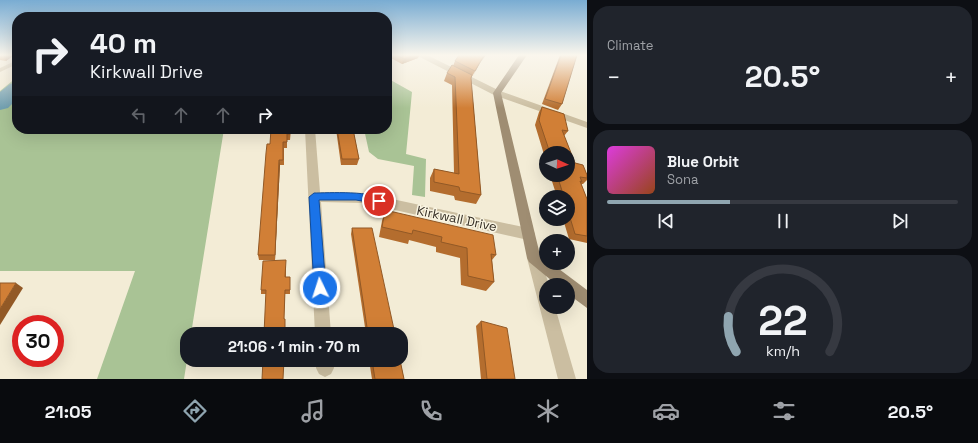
<!DOCTYPE html>
<meta charset="utf-8">
<style>
body{margin:0;font-family:"Space Grotesk",sans-serif;background:#20242c;color:#f1f3f6;height:100vh;display:flex;flex-direction:column;font-size:15px;white-space:nowrap}
*{box-sizing:border-box;margin:0}
p{font-size:13px;color:#9ea1a6}
.icon{flex:none;width:22px;height:22px;fill:none;stroke:currentColor;stroke-width:2;stroke-linecap:round;stroke-linejoin:round}
.map{position:relative;flex:1;overflow:hidden}
.panel{display:flex;flex-direction:column;gap:6px;padding:6px;background:#0d0f14;width:391px}
.panel>*{flex:none}
.top-card{position:absolute;left:12px;top:12px;width:380px;height:122px;border-radius:16px;box-shadow:0 4px 16px #0002;background:#171b24;color:#f1f3f6;overflow:hidden}
.needle{width:26px;rotate:93deg}
.fabs{position:absolute;left:539px;top:146px;display:grid;gap:8px}
.fabs a{display:grid;place-items:center;width:36px;height:36px;border-radius:50%;background:#171b24;box-shadow:0 4px 16px #0002;font-size:20px}
.speed{position:absolute;left:12px;top:315px;display:flex;gap:8px;font-size:20px;font-weight:700;text-align:center}
.speed>*{display:grid;place-content:center;width:52px;height:52px;border-radius:50%;background:#171b24;box-shadow:0 4px 16px #0002;line-height:1}
.speed .limit{border:6px solid #d22;background:#fff;color:#111}
.pin{position:absolute;display:grid;place-items:center;width:34px;height:34px;color:#fff;margin:-17px;border:2px solid #fff;border-radius:50%;box-shadow:0 1px 4px #0007}
.me{position:absolute;width:44px;margin:-22px;rotate:356deg;stroke-linejoin:round;filter:drop-shadow(0 0 3px #0008)}
.turn{display:flex;align-items:center;gap:14px;height:84px;padding:0 12px;font-size:18px}
.turn .icon{width:52px;height:52px;stroke-width:2.5}
.turn b{display:block;font-size:28px;line-height:34px}
.lanes{display:flex;align-items:center;height:38px;padding:0 12px;background:#0003;justify-content:center;gap:20px;direction:ltr}
.lanes .off{opacity:.35}
.big{font-size:30px;font-weight:700;line-height:1.1}
.panel .widget{flex:1;display:flex;flex-direction:column;justify-content:center;gap:6px;min-width:0;padding:0 14px;border-radius:16px;background:#20242c}
.panel .dial{align-items:center;gap:0}
.dial svg{height:104px;overflow:visible;fill:none;stroke:#363941;stroke-width:7;stroke-linecap:round;text-anchor:middle}
.dial text{fill:#f1f3f6;stroke:none}
.song{display:flex;align-items:center;gap:12px}
.cover{width:48px;height:48px;border-radius:6px;background:linear-gradient(135deg,hsl(300 70% 55%),hsl(20 70% 35%))}
.played{height:4px;border-radius:2px;background:linear-gradient(90deg,#8fa5b0 35%,#363941 35%)}
.keys{display:flex;justify-content:space-around;direction:ltr}
.heat{display:flex;justify-content:space-between;align-items:center;font-size:22px;direction:ltr}
.trip{position:absolute;left:180px;top:327px;width:228px;height:40px;border-radius:16px;background:#171b24;box-shadow:0 4px 16px #0002;font-weight:700;line-height:40px;text-align:center}
.menu{display:flex;height:64px;justify-content:space-around;align-items:center;background:#090b0e;color:#9ea1a6}
.menu .icon{width:28px;height:28px}
.menu .current{color:#8fa5b0}
.menu b{font-size:18px;color:#f1f3f6}
main{display:flex;flex:1;min-height:0}
.map>svg:first-child{display:block}
</style>
<main>
<div class="map">
<svg width="587" height="379" viewBox="0 0 587 379">
<rect width="100%" height="100%" fill="#f3ecd6"/>
<!-- green -->
<g fill="#a9c395">
<polygon points="17,77 17,129 224,129 191,334 187,334 187,360 184,379 97,379 135,271 0,271 0,91"/>
<polygon points="387,78 412,92 406,154 426,159 425,197 412,195 414,166 378,159 369,152 364,129 387,129"/>
</g>
<g fill="none" stroke-linecap="round" stroke-linejoin="round">
<!-- river -->
<polygon fill="#73a1b2" fill-rule="evenodd" points="17,82 17,99 8,108 0,110 0,92 10,84"/>
<!-- lane -->
<polygon fill="#cbbea1" fill-rule="evenodd" points="17,60 17,64 0,72 0,68"/>
<!-- street -->
<g fill="#cbbea1" fill-rule="evenodd">
<polygon points="416,55 427,55 500,91 587,122 587,128 494,95"/>
<polygon points="305,129 315,129 320,192 364,193 528,228 533,230 535,234 533,238 528,240 364,203 321,202 331,334 315,334"/>
<polygon points="534,252 539,254 549,285 546,285 546,307 555,307 576,379 558,379 527,258 529,254"/>
<polygon points="316,360 334,360 334,368 331,374 325,377 319,374 316,368"/>
</g>
<!-- secondary -->
<polygon fill="#9f8d72" fill-rule="evenodd" points="519,55 527,55 501,93 540,255 546,259 546,263 551,263 587,290 587,308 568,294 568,285 557,285 529,262 527,258 493,93"/>
</g>
<!-- wall -->
<g fill="#b46d2e">
<polygon points="0,55 14,55 6,61 0,60"/>
<polygon points="387,55 419,55 418,58 402,64 387,56"/>
<polygon points="560,55 577,55 562,104 558,110 542,104"/>
<polygon points="455,61 480,63 471,78 481,195 476,204 455,200 454,196 430,191 430,178 434,169 454,173 452,85 444,81 447,73 453,66"/>
<polygon points="542,107 568,131 564,136 575,163 587,178 587,180 583,184 581,184 587,199 587,243 569,239 563,219 568,219 568,197 557,197 550,175 568,175 568,153 546,153 546,161 535,125 539,112"/>
<polygon points="291,129 290,140 287,140 287,148 284,148 284,165 280,165 275,260 259,260 258,255 270,144"/>
<polygon points="336,129 353,129 359,159 357,165 341,165"/>
<polygon points="385,210 496,255 492,260 494,282 486,291 461,285 460,258 436,252 436,247 409,240 408,244 379,237 382,221"/>
<polygon points="352,228 395,334 366,334 351,234"/>
<polygon points="286,266 286,277 290,281 290,294 285,294 284,319 266,294 261,294 261,290"/>
<polygon points="481,321 515,379 481,379 476,326"/>
<polygon points="257,360 291,360 290,361 258,361"/>
<polygon points="369,360 400,360 404,379 372,379"/>
</g>
<!-- shaded-wall -->
<g fill="#925926">
<polygon points="3,55 14,55 6,61"/>
<polygon points="413,55 419,55 418,58 402,64 404,59"/>
<polygon points="484,55 486,55 480,63 473,76 482,58"/>
<polygon points="279,160 280,165 275,260 275,255"/>
<polygon points="16,283 23,288 0,325 0,309"/>
</g>
<!-- building -->
<g fill="#d17f36" stroke="#925926">
<polygon points="397,55 413,55 404,59"/>
<polygon points="459,55 484,55 475,71 455,61"/>
<polygon points="561,55 577,55 562,104 545,99"/>
<polygon points="452,65 472,75 471,78 481,195 460,191 459,187 434,182 434,169 459,174 455,77 447,73"/>
<polygon points="542,107 564,114 568,131 562,130 575,163 583,165 587,175 587,178 580,177 582,182 580,181 587,199 587,236 575,234 568,211 568,197 564,197 557,175 568,175 568,153 550,153 539,120"/>
<polygon points="271,129 291,129 290,134 287,134 287,142 283,142 283,160 279,160 275,255 258,255 266,153 267,144 270,144"/>
<polygon points="337,129 353,129 359,159 342,159"/>
<polygon points="385,210 493,235 496,255 491,254 494,282 468,276 467,248 441,242 442,237 413,230 412,234 382,227"/>
<polygon points="352,228 372,228 395,334 368,334"/>
<polygon points="286,260 285,277 290,277 290,290 285,290 284,319 285,319 285,334 264,334 266,290 261,290 263,261"/>
<polygon points="0,283 16,283 0,309"/>
<polygon points="481,321 507,328 515,379 487,379"/>
<polygon points="263,360 284,360 283,379 262,379"/>
<polygon points="372,360 400,360 404,379 375,379"/>
</g>
<!-- sky -->
<linearGradient id="sky" x2="0" y2="1"><stop stop-color="#79acd2"/><stop offset="0.51" stop-color="#faf6ed"/><stop offset="1" stop-color="#faf6ed" stop-opacity="0"/></linearGradient>
<rect width="587" height="108" fill="url(#sky)"/>
<!-- route -->
<path fill="#1a73e8" stroke="#114b97" d="M314,193C327,193 376,190 383,201L379,204L356,200H319L326,288L324,292L320,294L316,292L314,288L309,197Z"/>
<g text-anchor="middle" stroke-width="3" stroke-linejoin="round" paint-order="stroke">
<!-- street labels -->
<g font-size="13" fill="#352e25" stroke="#faf5e2">
<text transform="translate(457 218) rotate(12)" y="5">Kirkwall Drive</text>
</g>
</g>
</svg>
<div class="fabs">
<a><svg class="needle" viewBox="-14 -14 28 28"><path d="M0-13l5 13h-10z" fill="#e53935"/><path d="M0 13l5-13h-10z" fill="#9ea1a6"/></svg></a>
<a><svg class="icon" aria-label="layers" viewBox="0 0 24 24"><path d="M12 4l9 5-9 5-9-5zM3 14l9 5 9-5"/></svg></a>
<a>+</a>
<a>−</a>
</div>
<div class="speed"><div class="limit">30</div></div>
<div class="pin" style="left:379px;top:201px;background:#d93025"><svg class="icon" aria-label="arrive" viewBox="0 0 24 24"><path d="M6 21V4h12l-3 4 3 4H6"/></svg></div>
<svg class="me" style="left:320px;top:288px" viewBox="-20 -20 40 40"><circle r="17" fill="#1a73e8" stroke="#fff" stroke-width="3"/><path d="M0-11L8 9 0 5-8 9z" fill="#fff"/></svg>
<div class="trip">21:06 · 1 min · 70 m</div>
<div class="top-card">
<div class="turn"><svg class="icon" aria-label="right" viewBox="0 0 24 24"><path d="M7 20v-9h11M14 6l5 5-5 5"/></svg><div><b>40 m</b>Kirkwall Drive</div></div>
<div class="lanes"><svg class="icon off" aria-label="left" viewBox="0 0 24 24"><path d="M17 20v-9H6M10 6l-5 5 5 5"/></svg><svg class="icon off" aria-label="ahead" viewBox="0 0 24 24"><path d="M12 20V5M6 11l6-6 6 6"/></svg><svg class="icon off" aria-label="ahead" viewBox="0 0 24 24"><path d="M12 20V5M6 11l6-6 6 6"/></svg><svg class="icon" aria-label="right" viewBox="0 0 24 24"><path d="M7 20v-9h11M14 6l5 5-5 5"/></svg></div>
</div>
</div>
<section class="panel">
<div class="widget"><p>Climate</p>
<div class="heat"><a>−</a><b class="big">20.5°</b><a>+</a></div>
</div>
<div class="widget">
<div class="song"><i class="cover"></i><div><b>Blue Orbit</b><p>Sona</p></div></div>
<div class="played"></div>
<div class="keys"><svg class="icon" aria-label="previous" viewBox="0 0 24 24"><path d="M18 5L8 12l10 7zM5 5v14"/></svg><svg class="icon" aria-label="pause" viewBox="0 0 24 24"><path d="M8 5v14M16 5v14"/></svg><svg class="icon" aria-label="next" viewBox="0 0 24 24"><path d="M6 5l10 7-10 7zM19 5v14"/></svg></div>
</div>
<div class="widget dial"><svg viewBox="0 0 100 80">
<path d="M14 69A42 42 0 1 1 86 69"/>
<path d="M14 69A42 42 0 0 1 8 42" stroke="#8fa5b0"/>
<text x="50" y="56" font-size="32" font-weight="700">22</text>
<text x="50" y="72" font-size="11">km/h</text>
</svg></div>
</section>
</main>
<nav class="menu">
<b>21:05</b>
<svg class="icon current" aria-label="directions" viewBox="0 0 24 24"><path d="M12 3l9 9-9 9-9-9zM9 14v-3h6M13 9l2 2-2 2"/></svg>
<svg class="icon" aria-label="music" viewBox="0 0 24 24"><path d="M9 18V5l10-2v13"/><circle cx="6" cy="18" r="3"/><circle cx="16" cy="16" r="3"/></svg>
<svg class="icon" aria-label="phone" viewBox="0 0 24 24"><path d="M5 4h4l2 5-3 2q2 4 5 5l2-3 5 2v4C11 20 4 13 5 4z"/></svg>
<svg class="icon" aria-label="climate" viewBox="0 0 24 24"><path d="M12 3v18M4 7l16 10M4 17L20 7"/></svg>
<svg class="icon" aria-label="car" viewBox="0 0 24 24"><path d="M5 17H2v-5l4-1 3-4h7l3 4 3 1v5h-3M9 17h6M6 11h13"/><circle cx="7" cy="17" r="2"/><circle cx="17" cy="17" r="2"/></svg>
<svg class="icon" aria-label="filters" viewBox="0 0 24 24"><path d="M4 7h16M4 17h16"/><circle cx="9" cy="7" r="2"/><circle cx="15" cy="17" r="2"/></svg>
<b>20.5°</b>
</nav>
